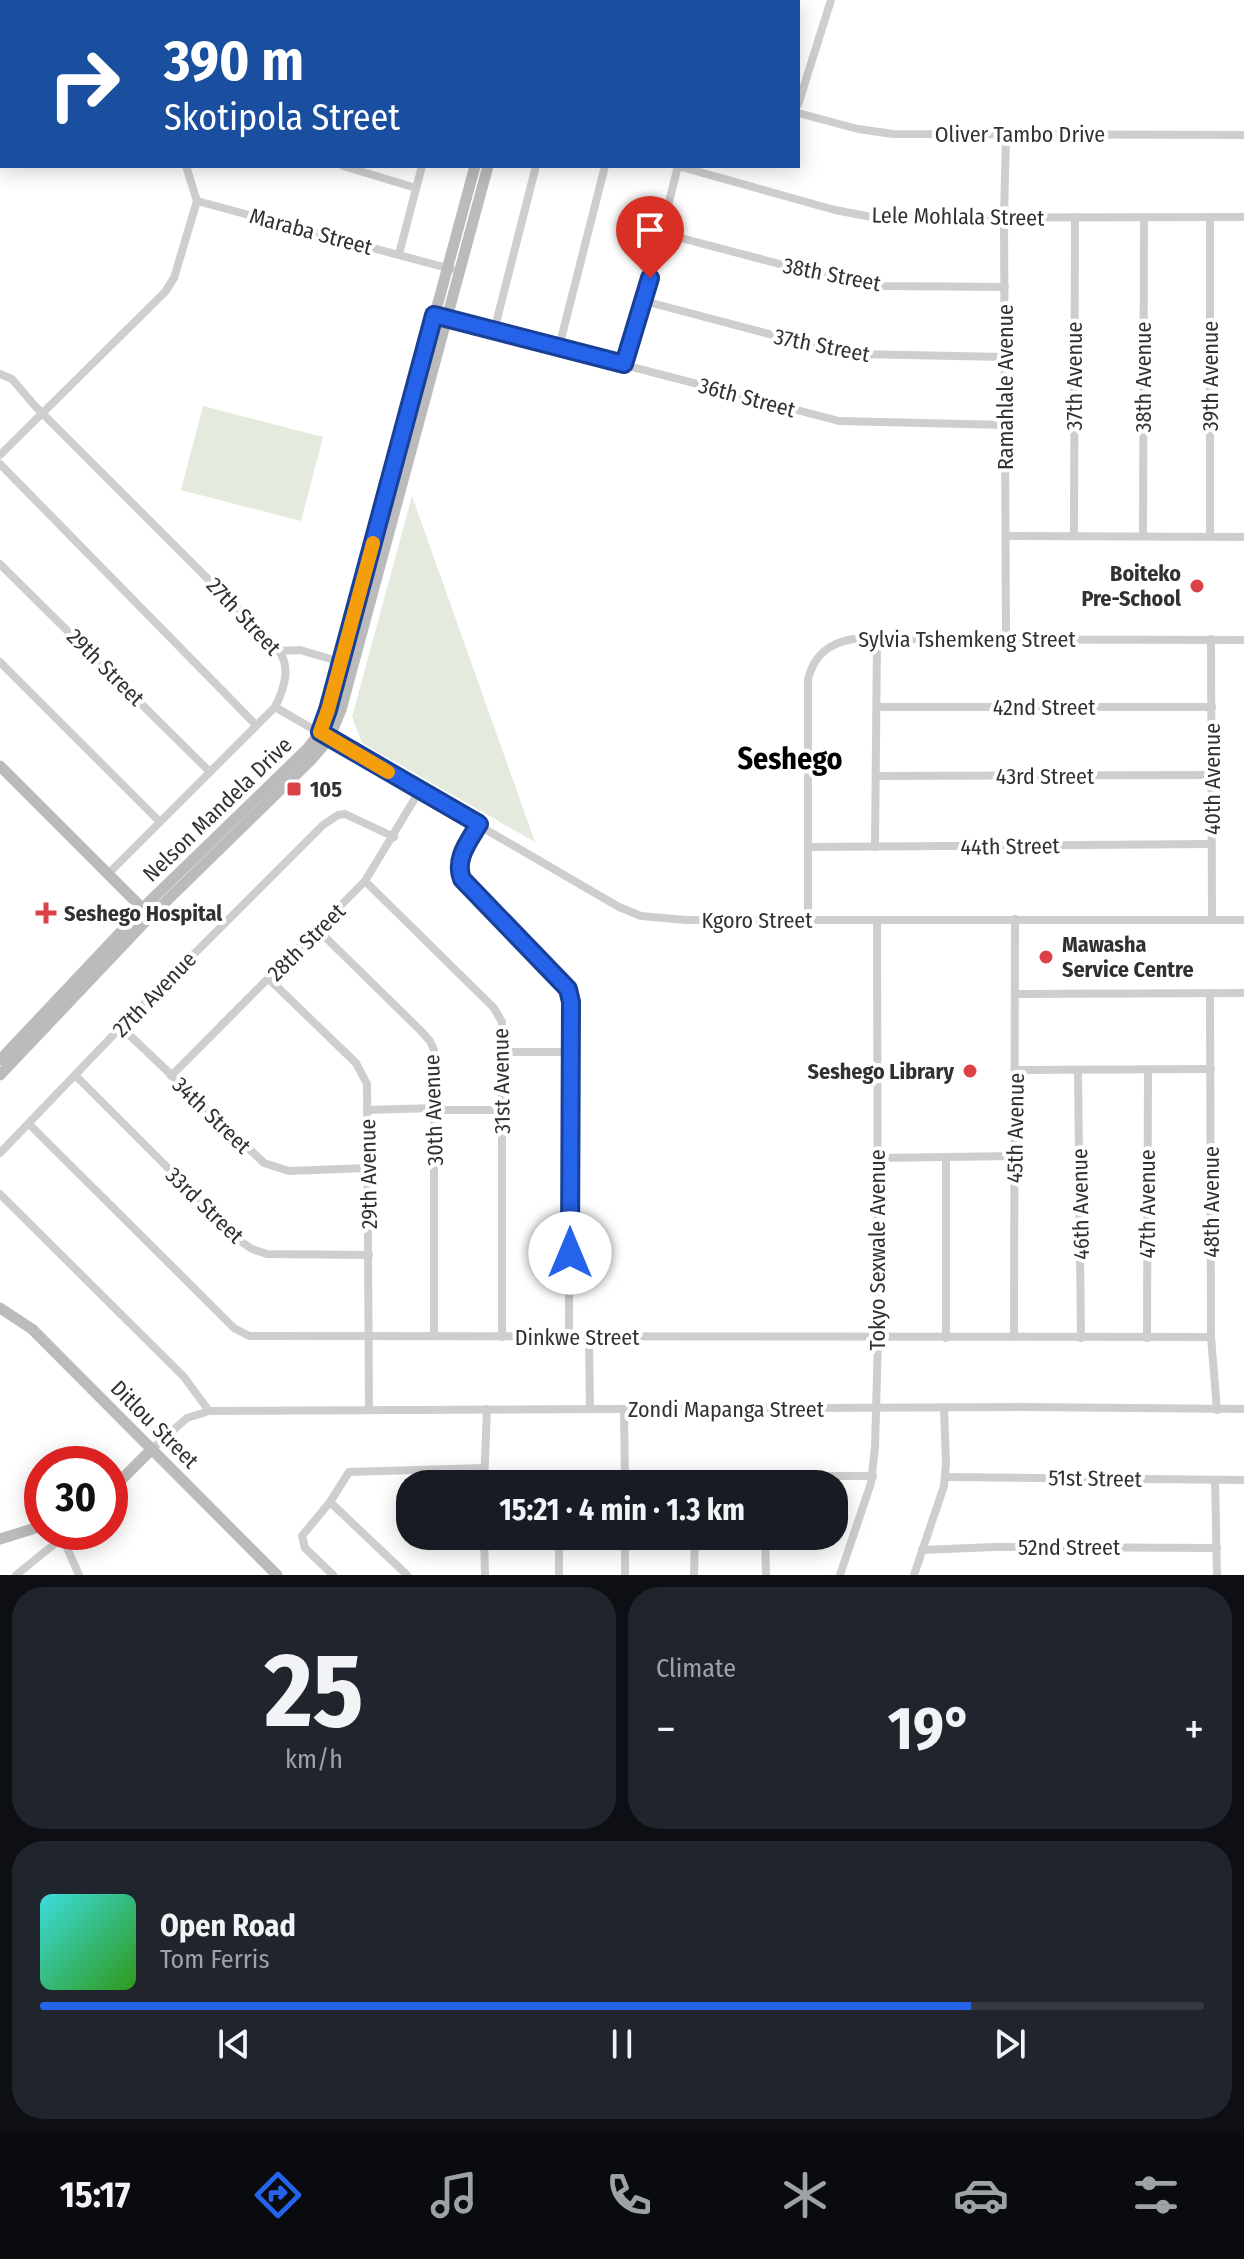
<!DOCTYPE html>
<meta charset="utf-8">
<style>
body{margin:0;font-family:"Fira Sans Condensed",sans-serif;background:#20242c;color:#f1f3f6;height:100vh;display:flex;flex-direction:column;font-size:30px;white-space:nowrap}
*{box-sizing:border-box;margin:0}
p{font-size:26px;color:#9ea1a6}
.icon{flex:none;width:44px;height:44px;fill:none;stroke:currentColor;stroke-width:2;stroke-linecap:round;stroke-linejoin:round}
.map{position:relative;height:1575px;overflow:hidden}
.sheet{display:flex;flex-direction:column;gap:12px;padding:12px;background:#0d0f14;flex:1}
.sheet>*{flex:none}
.guide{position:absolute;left:0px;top:0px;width:800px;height:168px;box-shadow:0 4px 20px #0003;background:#1a4fa0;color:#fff;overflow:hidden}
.speed{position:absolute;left:24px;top:1446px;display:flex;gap:16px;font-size:40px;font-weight:700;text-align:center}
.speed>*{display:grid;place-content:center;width:104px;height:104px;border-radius:50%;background:#171b24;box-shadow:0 4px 20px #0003;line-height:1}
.speed .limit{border:12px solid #d22;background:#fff;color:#111}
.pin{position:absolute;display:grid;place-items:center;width:68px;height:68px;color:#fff;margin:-82px -34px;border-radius:50% 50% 50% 0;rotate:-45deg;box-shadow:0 0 8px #0007}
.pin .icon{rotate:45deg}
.me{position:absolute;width:88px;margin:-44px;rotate:0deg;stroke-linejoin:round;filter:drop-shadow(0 0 6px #0008)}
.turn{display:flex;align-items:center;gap:28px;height:168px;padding:0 32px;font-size:36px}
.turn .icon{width:104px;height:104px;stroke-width:2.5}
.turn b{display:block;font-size:56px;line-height:68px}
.big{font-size:60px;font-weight:700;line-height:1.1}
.sheet .tile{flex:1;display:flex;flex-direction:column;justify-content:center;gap:12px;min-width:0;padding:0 28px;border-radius:32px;background:#20242c}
.sheet .dial{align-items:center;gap:0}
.dial b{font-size:104px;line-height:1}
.song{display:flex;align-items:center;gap:24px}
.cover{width:96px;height:96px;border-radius:12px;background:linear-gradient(135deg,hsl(180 70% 55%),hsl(110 70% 35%))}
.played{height:8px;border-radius:4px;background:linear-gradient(90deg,#2563eb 80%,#363941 80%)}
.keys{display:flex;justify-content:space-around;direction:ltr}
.heat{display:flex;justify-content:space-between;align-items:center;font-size:44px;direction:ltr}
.sheet .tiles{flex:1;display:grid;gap:12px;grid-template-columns:1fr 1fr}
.tile:last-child{grid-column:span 2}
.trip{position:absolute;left:396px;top:1470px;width:452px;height:80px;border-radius:32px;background:#171b24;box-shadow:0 4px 20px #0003;font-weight:700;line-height:80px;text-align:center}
.tabs{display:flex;height:128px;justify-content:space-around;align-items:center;background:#090b0e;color:#9ea1a6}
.tabs .icon{width:56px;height:56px}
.tabs .active{color:#2563eb}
.tabs b{font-size:36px;color:#f1f3f6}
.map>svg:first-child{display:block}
</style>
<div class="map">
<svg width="1244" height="1575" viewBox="0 0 1244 1575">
<rect width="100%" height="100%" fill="#fff"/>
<!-- green -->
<g fill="#e4eade">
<polygon points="203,406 323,437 301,521 181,490"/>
<polygon points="412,496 535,842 362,743 352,717"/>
</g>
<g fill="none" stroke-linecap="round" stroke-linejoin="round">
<!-- street -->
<g stroke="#cecece" stroke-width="8">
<polyline points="134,0 135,2"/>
<polyline points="208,0 209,2"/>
<polyline points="77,2 84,0"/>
<polyline points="394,2 395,0"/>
<polyline points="465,2 466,0"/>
<polyline points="0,27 2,26"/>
<polyline points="0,97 2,96"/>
<polyline points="798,105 831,0"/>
<polyline points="798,113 858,129 893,134 1244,135"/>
<polyline points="186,166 197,201"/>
<polyline points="343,166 416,188"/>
<polyline points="197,201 451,269"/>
<polyline points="1210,217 1210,536"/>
<polyline points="662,233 848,282 883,286 1005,287"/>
<polyline points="399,254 422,166"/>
<polyline points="644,301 803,343 856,354 1005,357"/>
<polyline points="444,318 839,421 1006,425"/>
<polyline points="494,331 536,166"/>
<polyline points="559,347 605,166"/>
<polyline points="624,364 644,301 678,166 835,210 877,218 1244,217"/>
<path d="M0,374L12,379L35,406L276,647C292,665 285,687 275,707L108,874"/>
<polyline points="0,455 165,292 174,278 197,201"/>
<polyline points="0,464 256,725"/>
<polyline points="1074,535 1075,217"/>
<polyline points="1006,536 1244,537"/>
<polyline points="1143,536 1144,218"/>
<polyline points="0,564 210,772"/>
<polyline points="1006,639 1004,217 1006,135"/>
<polyline points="1211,639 1212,920"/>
<polyline points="280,651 300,650 341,662"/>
<polyline points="0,662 159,821"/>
<polyline points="275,707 619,907 641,916 686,920 1244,920"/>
<polyline points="877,707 1212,707"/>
<polyline points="877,776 1213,775"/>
<path d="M479,824C469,841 454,859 462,879L560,978L569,992V1337"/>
<polyline points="808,847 1211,844"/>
<polyline points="875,847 877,639"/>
<polyline points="365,881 494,1008 502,1022 502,1337"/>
<path d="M808,920V679C814,655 829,643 853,639L1244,640"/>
<polyline points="318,930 420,1030 430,1041 434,1050 434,1336"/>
<polyline points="269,979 356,1063 367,1084 369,1409"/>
<polyline points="1210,993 1211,1337 1217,1410"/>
<polyline points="1015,994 1244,993"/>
<polyline points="121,1027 264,1163 289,1171 366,1168"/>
<polyline points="504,1052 571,1052"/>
<polyline points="1016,1070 1211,1069"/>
<polyline points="1078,1070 1081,1338"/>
<polyline points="76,1076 243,1243 252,1249 267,1254 369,1255"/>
<polyline points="171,1076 365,881 420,790"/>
<polyline points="367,1110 435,1108"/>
<polyline points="435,1110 503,1110"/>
<polyline points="30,1125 234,1328 249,1336 1211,1337"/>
<polyline points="0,1153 121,1027 323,825 338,815 345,814 394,837"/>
<polyline points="946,1157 946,1338"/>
<polyline points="876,1158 1015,1156"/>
<polyline points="0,1194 184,1377 209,1411"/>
<polyline points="589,1337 590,1409"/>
<polyline points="1014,1337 1015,919"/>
<polyline points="1147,1338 1148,1070"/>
<polyline points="624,1410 625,1484"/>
<polyline points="152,1449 187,1418 209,1411 1023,1407 1244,1409"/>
<polyline points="625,1476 873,1476"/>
<polyline points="945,1477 1244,1480"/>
<polyline points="1215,1480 1217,1575"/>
<polyline points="484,1484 487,1409"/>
<polyline points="330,1502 407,1575"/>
<polyline points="60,1532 79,1575"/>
<polyline points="484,1536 485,1575"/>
<polyline points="559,1536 559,1575"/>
<polyline points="765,1536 766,1575"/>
<polyline points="922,1550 995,1547 1217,1548"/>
<polyline points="16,1575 62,1538"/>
<polyline points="333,1575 305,1548 302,1536 330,1502 349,1472 483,1468"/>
<polyline points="625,1575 625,1536"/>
<polyline points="694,1575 695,1536"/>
<polyline points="840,1575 871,1483 875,1447 878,1338 877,920"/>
<polyline points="914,1575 944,1486 946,1464 944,1408"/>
</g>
<!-- secondary -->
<g stroke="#bbb" stroke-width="11">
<polyline points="518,2 518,0"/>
<polyline points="531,2 532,0"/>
<polyline points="0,766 147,913"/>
<polyline points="0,1060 150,901 308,748 320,732 328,710 475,166"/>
<polyline points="0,1075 145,922 312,759 329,739 341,710 488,166"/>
<polyline points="0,1308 32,1329 277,1575"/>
<polyline points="110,1491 152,1449"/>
<polyline points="0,1539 42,1526"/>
</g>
</g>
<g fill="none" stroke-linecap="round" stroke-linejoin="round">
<!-- route casing -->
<g stroke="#184099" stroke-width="20">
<path id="route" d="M570,1253L571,1002L568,989L462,879C454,859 469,841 479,824L320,732L328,710L434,315L624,364L650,278"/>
</g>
<!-- route -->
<use href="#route" stroke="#2563eb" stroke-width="14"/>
<!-- slow -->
<polyline stroke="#f59e0b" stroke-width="14" points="373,543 328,710 320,732 388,772"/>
</g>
<!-- markers -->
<g fill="#da4247" stroke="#fff" stroke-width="3">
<circle cx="1197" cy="586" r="8"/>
<rect x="286" y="781" width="16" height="16" rx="4"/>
<path d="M42 901h8v8h8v8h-8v8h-8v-8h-8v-8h8z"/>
<circle cx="1046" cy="957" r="8"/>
<circle cx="970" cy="1071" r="8"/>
</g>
<g text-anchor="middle" stroke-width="8" stroke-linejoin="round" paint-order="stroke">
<!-- street labels -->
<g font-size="22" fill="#313131" stroke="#fff">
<text x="1020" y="142">Oliver Tambo Drive</text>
<text transform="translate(958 216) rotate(1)" y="8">Lele Mohlala Street</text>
<text transform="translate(311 231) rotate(15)" y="8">Maraba Street</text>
<text transform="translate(832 274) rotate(11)" y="8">38th Street</text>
<text transform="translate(822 345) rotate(11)" y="8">37th Street</text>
<text transform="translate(1074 376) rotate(-90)" y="8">37th Avenue</text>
<text transform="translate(1210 376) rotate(-90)" y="8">39th Avenue</text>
<text transform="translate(1143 377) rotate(-90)" y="8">38th Avenue</text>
<text transform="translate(1005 387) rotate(-90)" y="8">Ramahlale Avenue</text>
<text transform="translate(747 397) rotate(15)" y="8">36th Street</text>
<text transform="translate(244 616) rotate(47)" y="8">27th Street</text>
<text x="967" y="647">Sylvia Tshemkeng Street</text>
<text transform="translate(106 667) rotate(45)" y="8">29th Street</text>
<text x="1044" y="715">42nd Street</text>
<text x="1045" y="784">43rd Street</text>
<text transform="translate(1212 779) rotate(-90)" y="8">40th Avenue</text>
<text transform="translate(217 809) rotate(-44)" y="8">Nelson Mandela Drive</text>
<text transform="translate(1010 846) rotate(-1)" y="8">44th Street</text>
<text x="757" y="928">Kgoro Street</text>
<text transform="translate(306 942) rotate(-45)" y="8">28th Street</text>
<text transform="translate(154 994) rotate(-46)" y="8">27th Avenue</text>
<text transform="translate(501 1081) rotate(-91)" y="8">31st Avenue</text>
<text transform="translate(433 1110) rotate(-92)" y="8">30th Avenue</text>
<text transform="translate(212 1115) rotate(44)" y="8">34th Street</text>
<text transform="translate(1015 1128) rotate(-89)" y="8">45th Avenue</text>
<text transform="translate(368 1174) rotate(-91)" y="8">29th Avenue</text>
<text transform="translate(1211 1202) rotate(-90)" y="8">48th Avenue</text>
<text transform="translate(1080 1204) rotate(-91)" y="8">46th Avenue</text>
<text transform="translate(1147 1204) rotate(-90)" y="8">47th Avenue</text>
<text transform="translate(205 1205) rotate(44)" y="8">33rd Street</text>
<text transform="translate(877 1250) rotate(-90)" y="8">Tokyo Sexwale Avenue</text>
<text x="577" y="1345">Dinkwe Street</text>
<text x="726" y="1417">Zondi Mapanga Street</text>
<text transform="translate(155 1424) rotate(45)" y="8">Ditlou Street</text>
<text transform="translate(1095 1478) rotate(1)" y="8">51st Street</text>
<text x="1069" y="1555">52nd Street</text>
</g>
<!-- poi labels -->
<g font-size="22" font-weight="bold" fill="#313131" stroke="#fff" text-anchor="start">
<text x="1181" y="581" text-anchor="end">Boiteko<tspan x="1181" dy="25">Pre-School</tspan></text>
<text x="310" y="797">105</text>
<text x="64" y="921">Seshego Hospital</text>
<text x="1062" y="952">Mawasha<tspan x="1062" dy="25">Service Centre</tspan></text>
<text x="954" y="1079" text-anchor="end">Seshego Library</text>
</g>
<!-- district labels -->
<g font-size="30" font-weight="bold" fill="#000" stroke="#fff">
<text x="790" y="769">Seshego</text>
</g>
</g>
</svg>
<div class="speed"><div class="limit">30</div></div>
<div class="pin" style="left:650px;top:278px;background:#d93025"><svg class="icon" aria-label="arrive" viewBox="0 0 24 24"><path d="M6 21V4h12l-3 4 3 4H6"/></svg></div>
<svg class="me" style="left:570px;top:1253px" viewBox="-20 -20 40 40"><circle r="19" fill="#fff"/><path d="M0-13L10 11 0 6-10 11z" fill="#2563eb"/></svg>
<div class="trip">15:21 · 4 min · 1.3 km</div>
<div class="guide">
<div class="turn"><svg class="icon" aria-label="right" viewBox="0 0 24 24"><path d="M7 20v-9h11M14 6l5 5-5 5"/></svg><div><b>390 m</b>Skotipola Street</div></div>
</div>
</div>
<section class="sheet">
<div class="tiles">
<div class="tile dial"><b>25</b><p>km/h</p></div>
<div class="tile"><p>Climate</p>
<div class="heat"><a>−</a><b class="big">19°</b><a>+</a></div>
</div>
<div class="tile">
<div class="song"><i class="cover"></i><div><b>Open Road</b><p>Tom Ferris</p></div></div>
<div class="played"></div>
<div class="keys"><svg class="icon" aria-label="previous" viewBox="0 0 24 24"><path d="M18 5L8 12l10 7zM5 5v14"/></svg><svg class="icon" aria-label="pause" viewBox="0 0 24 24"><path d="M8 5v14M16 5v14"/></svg><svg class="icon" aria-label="next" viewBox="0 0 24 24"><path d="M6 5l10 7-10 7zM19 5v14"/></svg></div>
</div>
</div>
</section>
<nav class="tabs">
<b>15:17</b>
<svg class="icon active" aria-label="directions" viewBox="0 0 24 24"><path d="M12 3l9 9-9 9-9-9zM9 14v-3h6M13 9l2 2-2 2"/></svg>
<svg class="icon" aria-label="music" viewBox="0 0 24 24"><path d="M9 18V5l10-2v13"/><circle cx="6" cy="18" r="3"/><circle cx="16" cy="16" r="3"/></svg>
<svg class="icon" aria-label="phone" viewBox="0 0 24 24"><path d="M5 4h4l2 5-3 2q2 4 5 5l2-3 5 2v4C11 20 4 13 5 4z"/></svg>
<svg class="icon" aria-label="climate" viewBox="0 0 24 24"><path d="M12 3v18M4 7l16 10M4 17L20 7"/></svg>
<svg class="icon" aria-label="car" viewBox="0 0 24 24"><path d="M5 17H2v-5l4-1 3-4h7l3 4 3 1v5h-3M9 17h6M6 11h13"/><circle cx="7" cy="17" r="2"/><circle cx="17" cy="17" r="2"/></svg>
<svg class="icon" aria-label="filters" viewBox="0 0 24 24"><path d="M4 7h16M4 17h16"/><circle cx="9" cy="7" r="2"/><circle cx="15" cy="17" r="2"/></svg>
</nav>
